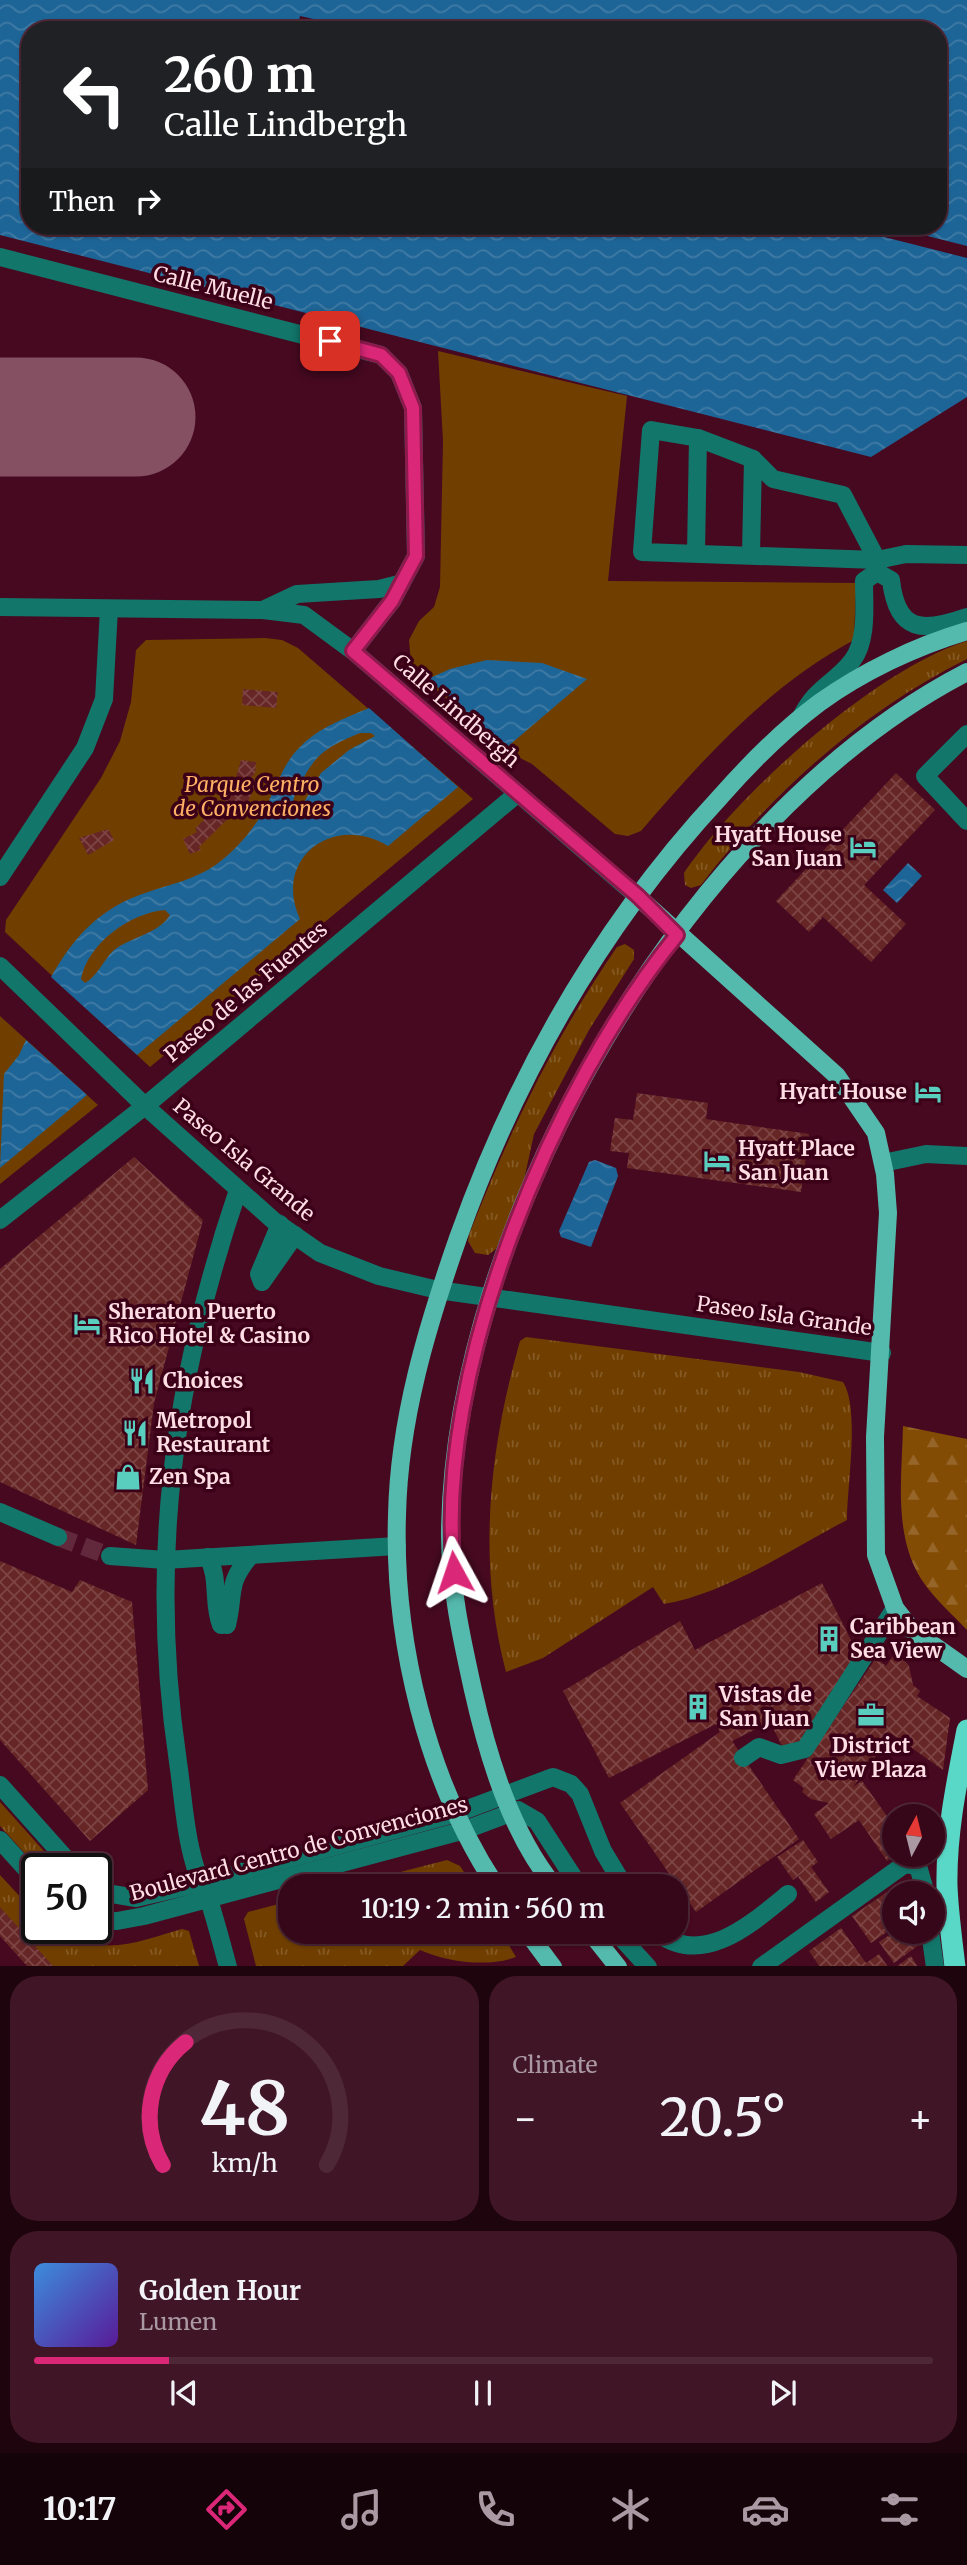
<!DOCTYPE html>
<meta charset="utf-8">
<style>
body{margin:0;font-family:Merriweather,serif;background:#401525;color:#f1f3f6;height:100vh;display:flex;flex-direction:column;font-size:26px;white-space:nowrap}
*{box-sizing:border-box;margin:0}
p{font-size:23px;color:#aa99a2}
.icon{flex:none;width:38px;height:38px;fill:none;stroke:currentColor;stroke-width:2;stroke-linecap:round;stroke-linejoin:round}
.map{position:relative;height:1966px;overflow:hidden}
.details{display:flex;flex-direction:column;gap:10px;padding:10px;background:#1d040d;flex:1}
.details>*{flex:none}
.banner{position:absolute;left:21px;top:21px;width:926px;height:214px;border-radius:28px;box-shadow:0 2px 5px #0004,0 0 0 2px #4f2837;background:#202124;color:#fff;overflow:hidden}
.needle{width:46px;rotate:7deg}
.controls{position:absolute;left:882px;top:1804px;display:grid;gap:14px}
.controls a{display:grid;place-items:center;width:63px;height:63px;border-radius:50%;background:#350718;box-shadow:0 2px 5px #0004,0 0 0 2px #4f2837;font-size:35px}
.speed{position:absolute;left:21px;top:1853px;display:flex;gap:14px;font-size:35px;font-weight:700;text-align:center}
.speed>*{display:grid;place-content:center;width:91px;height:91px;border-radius:50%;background:#350718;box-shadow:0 2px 5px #0004,0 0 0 2px #4f2837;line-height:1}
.speed .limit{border:4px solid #111;border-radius:10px;background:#fff;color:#111}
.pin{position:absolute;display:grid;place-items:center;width:60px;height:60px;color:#fff;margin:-30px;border-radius:14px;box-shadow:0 4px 10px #0006}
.me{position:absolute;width:77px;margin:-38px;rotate:355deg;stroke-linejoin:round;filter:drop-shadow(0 0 5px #0008)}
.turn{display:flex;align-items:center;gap:24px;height:147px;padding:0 28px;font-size:32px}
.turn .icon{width:91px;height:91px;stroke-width:2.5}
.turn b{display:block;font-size:49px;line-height:60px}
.then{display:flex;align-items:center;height:66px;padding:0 28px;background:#0003;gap:14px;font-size:26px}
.big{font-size:52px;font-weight:600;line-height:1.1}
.details .tile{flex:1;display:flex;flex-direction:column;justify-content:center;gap:10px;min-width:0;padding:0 24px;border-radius:28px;background:#401525}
.details .dial{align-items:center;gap:0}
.dial svg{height:182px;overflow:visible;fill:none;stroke:#4f2837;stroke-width:7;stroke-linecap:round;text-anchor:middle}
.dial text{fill:#f1f3f6;stroke:none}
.song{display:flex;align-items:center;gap:21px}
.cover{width:84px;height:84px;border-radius:10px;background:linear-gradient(135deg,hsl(210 70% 55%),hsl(270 70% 35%))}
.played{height:7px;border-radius:4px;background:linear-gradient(90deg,#db2777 15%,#4f2837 15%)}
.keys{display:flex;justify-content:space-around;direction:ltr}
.heat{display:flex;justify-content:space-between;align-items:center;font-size:38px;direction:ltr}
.details .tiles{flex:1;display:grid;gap:10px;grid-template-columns:1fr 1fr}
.tile:last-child{grid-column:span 2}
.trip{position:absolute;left:278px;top:1874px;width:410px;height:70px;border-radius:28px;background:#350718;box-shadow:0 2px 5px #0004,0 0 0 2px #4f2837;font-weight:600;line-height:70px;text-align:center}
.dock{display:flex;height:112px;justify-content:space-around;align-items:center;background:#15030a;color:#aa99a2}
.dock .icon{width:49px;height:49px}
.dock .active{color:#db2777}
.dock b{font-size:32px;color:#f1f3f6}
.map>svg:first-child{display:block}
</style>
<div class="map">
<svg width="967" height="1967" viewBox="0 0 967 1967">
<defs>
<pattern id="grass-tufts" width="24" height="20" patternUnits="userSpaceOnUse" patternTransform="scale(1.75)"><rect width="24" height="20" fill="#703f00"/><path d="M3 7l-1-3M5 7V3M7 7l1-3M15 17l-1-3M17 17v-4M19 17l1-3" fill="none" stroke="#855a25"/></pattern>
<pattern id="forest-firs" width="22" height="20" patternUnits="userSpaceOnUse" patternTransform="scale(1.75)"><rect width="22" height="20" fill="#834c05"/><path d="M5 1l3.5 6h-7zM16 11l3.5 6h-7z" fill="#966529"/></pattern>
<pattern id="water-waves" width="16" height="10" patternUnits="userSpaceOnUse" patternTransform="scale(1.75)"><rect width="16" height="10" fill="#1e6597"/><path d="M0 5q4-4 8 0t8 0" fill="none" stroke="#407ba5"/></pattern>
<pattern id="building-cross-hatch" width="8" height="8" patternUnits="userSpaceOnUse" patternTransform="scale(1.75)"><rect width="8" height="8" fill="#662625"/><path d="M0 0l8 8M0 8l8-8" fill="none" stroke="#7d4544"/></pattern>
</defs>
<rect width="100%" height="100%" fill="#470920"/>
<!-- grass -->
<g fill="url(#grass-tufts)">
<path d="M967,641V659C864,710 770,794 701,885L691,888L685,885L684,873C737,794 876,669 967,641Z"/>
<path d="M625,944L634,950V959L589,1030L534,1134L524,1180L496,1249L488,1255L475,1253L468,1241L469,1235C508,1134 555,1037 617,947Z"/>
<path d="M526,1337L799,1372L843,1382C860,1408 847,1486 847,1520C791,1549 726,1594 664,1604L653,1587L543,1658L506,1672C477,1561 489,1450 520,1341Z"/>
<polygon points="0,1802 60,1869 39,1869 0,1826"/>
<polygon points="447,1860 460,1866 473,1886 346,1886"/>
<path d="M0,1875L37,1915V1928C60,1929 78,1942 101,1945C128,1948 156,1936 182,1929L189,1931L199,1966H48L0,1913Z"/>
<path d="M290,1901V1932H501L516,1957C489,1967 449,1963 420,1950L403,1966H256L244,1919L248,1912Z"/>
</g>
<!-- forest -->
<path fill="url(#forest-firs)" d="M903,1426L967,1439V1630C953,1615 938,1602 926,1586C892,1541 902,1478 903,1426Z"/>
<!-- park -->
<g fill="#703f00">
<path d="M438,351L627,396L608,581L856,583L854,640C768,686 703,759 641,831L628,836L615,834L532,764L506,751L424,679L411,664L409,640L419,621L434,607L440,587L443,441Z"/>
<polygon points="265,638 282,640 298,648 473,799 150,1067 5,932 6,920 101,778 120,741 131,702 136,650 146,640"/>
<polygon points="0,1016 98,1105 0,1184"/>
</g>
<!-- water -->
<g fill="url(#water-waves)" fill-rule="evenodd">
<path d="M0,0H967V397L871,457L0,235ZM30,30H938V226H30Z"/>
<polygon points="487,660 542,663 587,679 507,747 428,679 450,669"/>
<path d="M369,708L458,787L388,846C334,813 272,858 300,919L137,1055L51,977C75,935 101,907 148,892C172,884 196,879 217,864C235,851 252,831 263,812C275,792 282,764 300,747C318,728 345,718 369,708ZM360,733H371L375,736L349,750L321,773L302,806H294C292,798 296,793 300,785C315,753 329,746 360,733ZM165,910L170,915C158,934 131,937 114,950C103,960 98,976 85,983L81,979C88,943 130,913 165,910Z"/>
<polygon points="908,863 922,876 897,903 883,890"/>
<polygon points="26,1040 87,1095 0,1168 4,1074 19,1055"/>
<polygon points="595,1160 616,1168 618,1176 591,1247 561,1237 559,1231 589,1162"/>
</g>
<!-- pier -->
<g fill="#470920">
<polygon points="300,16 318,20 315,30 297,30"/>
<polygon points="841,226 888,226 967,246 967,258"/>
</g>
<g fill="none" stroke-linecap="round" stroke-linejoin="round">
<!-- runway -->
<polyline stroke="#845062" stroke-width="119" points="0,417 136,417"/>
</g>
<!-- building -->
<g fill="url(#building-cross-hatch)">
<polygon points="243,689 278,692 276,708 242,705"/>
<polygon points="241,760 256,762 255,773 251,778 257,781 244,811 239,808 199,847 201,850 190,854 183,839 197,832 195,829 215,808 220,810 232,791"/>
<polygon points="896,773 935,810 864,885 906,924 871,962 823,917 809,932 776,901"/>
<polygon points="108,829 114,840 88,855 79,838"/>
<polygon points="637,1093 708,1103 706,1119 809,1134 801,1192 627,1168 629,1153 610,1151 615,1118 633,1120"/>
<polygon points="134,1157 203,1220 154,1403 136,1545 0,1482 0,1269"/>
<polygon points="0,1561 72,1592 80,1580 132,1602 148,1790 90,1841 0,1740"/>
<polygon points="822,1583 857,1652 806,1741 784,1750 770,1722 732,1741 799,1839 696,1912 620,1803 720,1732 716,1724 609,1778 563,1691 680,1621 695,1650"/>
<polygon points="896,1652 909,1666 913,1685 920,1691 917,1696 950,1718 943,1770 892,1734 853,1787 862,1781 894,1826 894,1855 887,1861 859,1820 831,1839 814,1814 829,1803 811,1799 802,1792 804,1788 793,1780 876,1658 886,1666"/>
<polygon points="803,1840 818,1862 811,1867 829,1892 816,1902 798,1877 809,1868 793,1880 777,1857"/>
<polygon points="893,1888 897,1894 894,1894 894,1927 871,1943 852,1916"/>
<polygon points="0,1907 54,1967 28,1967 0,1936"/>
<polygon points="841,1928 866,1963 879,1954 888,1967 820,1967 809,1951"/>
<polygon points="894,1932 915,1932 923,1942 894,1963 879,1942"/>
<polygon points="911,1956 918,1967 896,1967"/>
</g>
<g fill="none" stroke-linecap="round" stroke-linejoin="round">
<!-- minor-tunnel -->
<polyline stroke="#62293d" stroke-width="18" stroke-dasharray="18 9" stroke-linecap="butt" points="58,1537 110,1556"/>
<!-- minor -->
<g stroke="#12766b" stroke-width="18">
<polyline points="0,257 381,355 399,373 413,408 416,556 392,601 353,651"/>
<polyline points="698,438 753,459 773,479 843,495 877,560 877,572"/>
<polyline points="696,553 698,438 651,430 642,552 877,560 906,554 967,555"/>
<polyline points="751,554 753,459"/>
<path d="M877,572L891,580C897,634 924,632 967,617"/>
<polyline points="0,607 263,610 304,615 353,651 637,896"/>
<polyline points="263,610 297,594 379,589 399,584"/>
<path d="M801,717C817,686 834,684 852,661C868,640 864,606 864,581L877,572"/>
<polyline points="967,734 925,776 967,821"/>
<polyline points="0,877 85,748 104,699 109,609"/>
<polyline points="0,966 145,1106 274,1221 320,1253 379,1276 438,1290 882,1353"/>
<polyline points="883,1163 926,1154 967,1156"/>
<polyline points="0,1220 145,1106 517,794"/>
<polyline points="280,1224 259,1274 262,1282 295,1235"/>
<polyline points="0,1512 58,1537"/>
<polyline points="110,1556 165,1560 397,1546"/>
<path d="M208,1557C220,1579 212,1602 221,1625"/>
<path d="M227,1625C235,1592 226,1584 251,1555"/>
<polyline points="743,1758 759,1747 781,1755 805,1749 895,1608"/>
<polyline points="0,1785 75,1869"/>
<polyline points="0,1840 37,1881"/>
<polyline points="96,1888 106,1893 136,1898 201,1883 457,1813 553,1777 571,1784 580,1794 603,1851 624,1886"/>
<polyline points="96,1921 117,1921 144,1916 465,1830 518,1810 537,1821 579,1886"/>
<polyline points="616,1932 648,1967"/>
<path d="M656,1932C702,1967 748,1927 788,1894"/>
<polyline points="930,1932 935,1967"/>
<path d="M228,1967C222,1945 216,1922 209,1900C205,1889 198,1878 195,1866C185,1833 183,1796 178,1762C148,1560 173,1382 238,1190"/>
<polyline points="761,1967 905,1864 918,1866 926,1894"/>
</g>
<!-- major -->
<g stroke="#54baad" stroke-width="18">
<polyline points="637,896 837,1076 876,1133 885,1174 888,1213 875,1437 876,1555 895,1608 912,1630 967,1669"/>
<path d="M496,1886C427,1781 393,1641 397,1515C399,1419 427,1327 458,1238C516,1075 603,923 721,796C751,762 783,730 819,703C862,672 916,646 967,631"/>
<path d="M554,1886C511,1833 488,1757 473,1690C462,1640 450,1587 450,1535C452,1223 688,816 967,672"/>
<polyline points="527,1932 553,1967"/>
<polyline points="590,1932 618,1967"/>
</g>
<!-- highway -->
<path stroke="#59d8c8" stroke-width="21" d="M955,1967C952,1940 948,1913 947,1886C946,1833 957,1781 967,1730"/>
</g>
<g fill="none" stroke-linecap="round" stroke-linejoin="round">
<!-- route casing -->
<g stroke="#8e194d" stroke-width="18">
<path id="route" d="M330,341L381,355L399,373L413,408L416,556L392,601L353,651L638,896L677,935C553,1087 433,1372 454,1572"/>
</g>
<!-- route -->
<use href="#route" stroke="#db2777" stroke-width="12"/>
</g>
<!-- icons -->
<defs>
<g id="hotel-bare" transform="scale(2.1)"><path d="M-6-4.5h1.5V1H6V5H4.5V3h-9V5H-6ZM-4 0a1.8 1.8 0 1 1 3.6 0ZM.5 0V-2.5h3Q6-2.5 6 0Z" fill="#59cebf" stroke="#3b0017" stroke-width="2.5" paint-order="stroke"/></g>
<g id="restaurant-bare" transform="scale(2.1)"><path d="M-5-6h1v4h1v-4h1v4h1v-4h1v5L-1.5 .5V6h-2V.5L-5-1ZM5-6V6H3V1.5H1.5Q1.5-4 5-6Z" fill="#59cebf" stroke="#3b0017" stroke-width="2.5" paint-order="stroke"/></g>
<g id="shop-bare" transform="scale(2.1)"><path d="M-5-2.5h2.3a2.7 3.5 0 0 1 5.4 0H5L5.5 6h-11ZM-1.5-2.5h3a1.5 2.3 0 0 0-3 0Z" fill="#59cebf" stroke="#3b0017" stroke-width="2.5" paint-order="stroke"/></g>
<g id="building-bare" transform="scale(2.1)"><path d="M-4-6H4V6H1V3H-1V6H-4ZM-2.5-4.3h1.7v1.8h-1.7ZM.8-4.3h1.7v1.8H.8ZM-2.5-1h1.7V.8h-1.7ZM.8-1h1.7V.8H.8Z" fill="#59cebf" stroke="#3b0017" stroke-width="2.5" paint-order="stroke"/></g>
<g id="office-bare" transform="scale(2.1)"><path d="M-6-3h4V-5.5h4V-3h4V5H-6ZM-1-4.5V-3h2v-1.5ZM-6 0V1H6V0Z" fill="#59cebf" stroke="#3b0017" stroke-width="2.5" paint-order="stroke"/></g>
</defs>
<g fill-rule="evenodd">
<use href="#hotel-bare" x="863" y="847"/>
<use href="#hotel-bare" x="928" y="1092"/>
<use href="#hotel-bare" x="717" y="1161"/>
<use href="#hotel-bare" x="87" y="1324"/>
<use href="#restaurant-bare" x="142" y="1381"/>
<use href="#restaurant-bare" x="135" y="1433"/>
<use href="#shop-bare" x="128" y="1477"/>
<use href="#building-bare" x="829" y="1639"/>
<use href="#building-bare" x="698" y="1707"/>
<use href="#office-bare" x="871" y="1715"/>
</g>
<g text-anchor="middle" stroke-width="7" stroke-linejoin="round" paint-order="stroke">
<!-- street labels -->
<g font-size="21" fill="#fedde4" stroke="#3b0017">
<text transform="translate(213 288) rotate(14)" y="7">Calle Muelle</text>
<text transform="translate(456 711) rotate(41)" y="7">Calle Lindbergh</text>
<text transform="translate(246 992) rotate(-40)" y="7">Paseo de las Fuentes</text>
<text transform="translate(244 1160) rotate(40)" y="7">Paseo Isla Grande</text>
<text transform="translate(784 1316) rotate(8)" y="7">Paseo Isla Grande</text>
<text transform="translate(299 1849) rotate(-15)" y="7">Boulevard Centro de Convenciones</text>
</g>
<!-- park labels -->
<g font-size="21" font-style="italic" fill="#feb165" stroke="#3b0017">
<text x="252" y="792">Parque Centro<tspan x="252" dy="24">de Convenciones</tspan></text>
</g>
<!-- poi labels -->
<g font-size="21" font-weight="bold" fill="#fedde4" stroke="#3b0017" text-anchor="start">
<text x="842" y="842" text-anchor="end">Hyatt House<tspan x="842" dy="24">San Juan</tspan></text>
<text x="907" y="1099" text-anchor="end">Hyatt House</text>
<text x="738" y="1156">Hyatt Place<tspan x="738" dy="24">San Juan</tspan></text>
<text x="108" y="1319">Sheraton Puerto<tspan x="108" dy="24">Rico Hotel &amp; Casino</tspan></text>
<text x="163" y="1388">Choices</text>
<text x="156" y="1428">Metropol<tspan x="156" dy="24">Restaurant</tspan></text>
<text x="149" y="1484">Zen Spa</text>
<text x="850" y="1634">Caribbean<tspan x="850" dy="24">Sea View</tspan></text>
<text x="719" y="1702">Vistas de<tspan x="719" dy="24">San Juan</tspan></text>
<text x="871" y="1753" text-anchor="middle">District<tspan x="871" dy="24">View Plaza</tspan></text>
</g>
</g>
</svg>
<div class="controls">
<a><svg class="needle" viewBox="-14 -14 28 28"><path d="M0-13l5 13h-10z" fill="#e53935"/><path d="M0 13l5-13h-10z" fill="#aa99a2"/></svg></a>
<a><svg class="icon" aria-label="sound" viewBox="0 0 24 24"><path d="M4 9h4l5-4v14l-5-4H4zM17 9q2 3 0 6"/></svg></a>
</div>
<div class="speed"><div class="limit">50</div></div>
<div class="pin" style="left:330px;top:341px;background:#d93025"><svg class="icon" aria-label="arrive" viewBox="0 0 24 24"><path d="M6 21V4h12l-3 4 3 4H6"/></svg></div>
<svg class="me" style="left:454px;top:1572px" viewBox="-20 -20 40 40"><path d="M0-17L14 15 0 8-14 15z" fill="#db2777" stroke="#fff" stroke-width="4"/></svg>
<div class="trip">10:19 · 2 min · 560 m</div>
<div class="banner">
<div class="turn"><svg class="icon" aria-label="left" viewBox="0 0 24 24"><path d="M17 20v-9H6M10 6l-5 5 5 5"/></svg><div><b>260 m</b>Calle Lindbergh</div></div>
<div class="then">Then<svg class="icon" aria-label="right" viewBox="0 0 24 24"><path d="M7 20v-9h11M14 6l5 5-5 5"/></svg></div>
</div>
</div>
<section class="details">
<div class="tiles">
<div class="tile dial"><svg viewBox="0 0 100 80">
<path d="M14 69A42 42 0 1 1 86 69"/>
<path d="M14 69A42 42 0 0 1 24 15" stroke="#db2777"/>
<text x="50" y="56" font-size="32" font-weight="700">48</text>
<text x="50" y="72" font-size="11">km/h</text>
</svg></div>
<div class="tile"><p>Climate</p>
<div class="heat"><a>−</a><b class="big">20.5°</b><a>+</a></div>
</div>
<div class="tile">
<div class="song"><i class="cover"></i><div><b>Golden Hour</b><p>Lumen</p></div></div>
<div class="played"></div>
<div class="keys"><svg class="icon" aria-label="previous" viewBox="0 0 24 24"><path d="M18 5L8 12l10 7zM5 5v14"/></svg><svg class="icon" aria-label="pause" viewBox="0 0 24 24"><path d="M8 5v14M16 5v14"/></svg><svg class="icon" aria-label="next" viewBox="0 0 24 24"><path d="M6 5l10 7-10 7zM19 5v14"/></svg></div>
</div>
</div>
</section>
<nav class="dock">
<b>10:17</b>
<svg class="icon active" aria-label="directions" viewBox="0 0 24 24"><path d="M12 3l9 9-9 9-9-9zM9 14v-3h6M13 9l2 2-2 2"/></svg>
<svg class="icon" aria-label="music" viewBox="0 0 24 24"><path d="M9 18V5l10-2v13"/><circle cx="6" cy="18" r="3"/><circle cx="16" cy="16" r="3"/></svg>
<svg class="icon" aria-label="phone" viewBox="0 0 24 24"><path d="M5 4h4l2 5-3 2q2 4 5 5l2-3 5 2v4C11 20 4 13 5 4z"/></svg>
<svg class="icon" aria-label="climate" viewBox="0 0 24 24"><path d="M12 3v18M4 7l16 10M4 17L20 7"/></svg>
<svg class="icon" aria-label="car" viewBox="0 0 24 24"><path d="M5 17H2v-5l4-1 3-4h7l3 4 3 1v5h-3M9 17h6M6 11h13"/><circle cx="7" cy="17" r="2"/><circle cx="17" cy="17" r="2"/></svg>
<svg class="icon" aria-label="filters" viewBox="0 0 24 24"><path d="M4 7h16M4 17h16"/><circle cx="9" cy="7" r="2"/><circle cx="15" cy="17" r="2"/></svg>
</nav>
